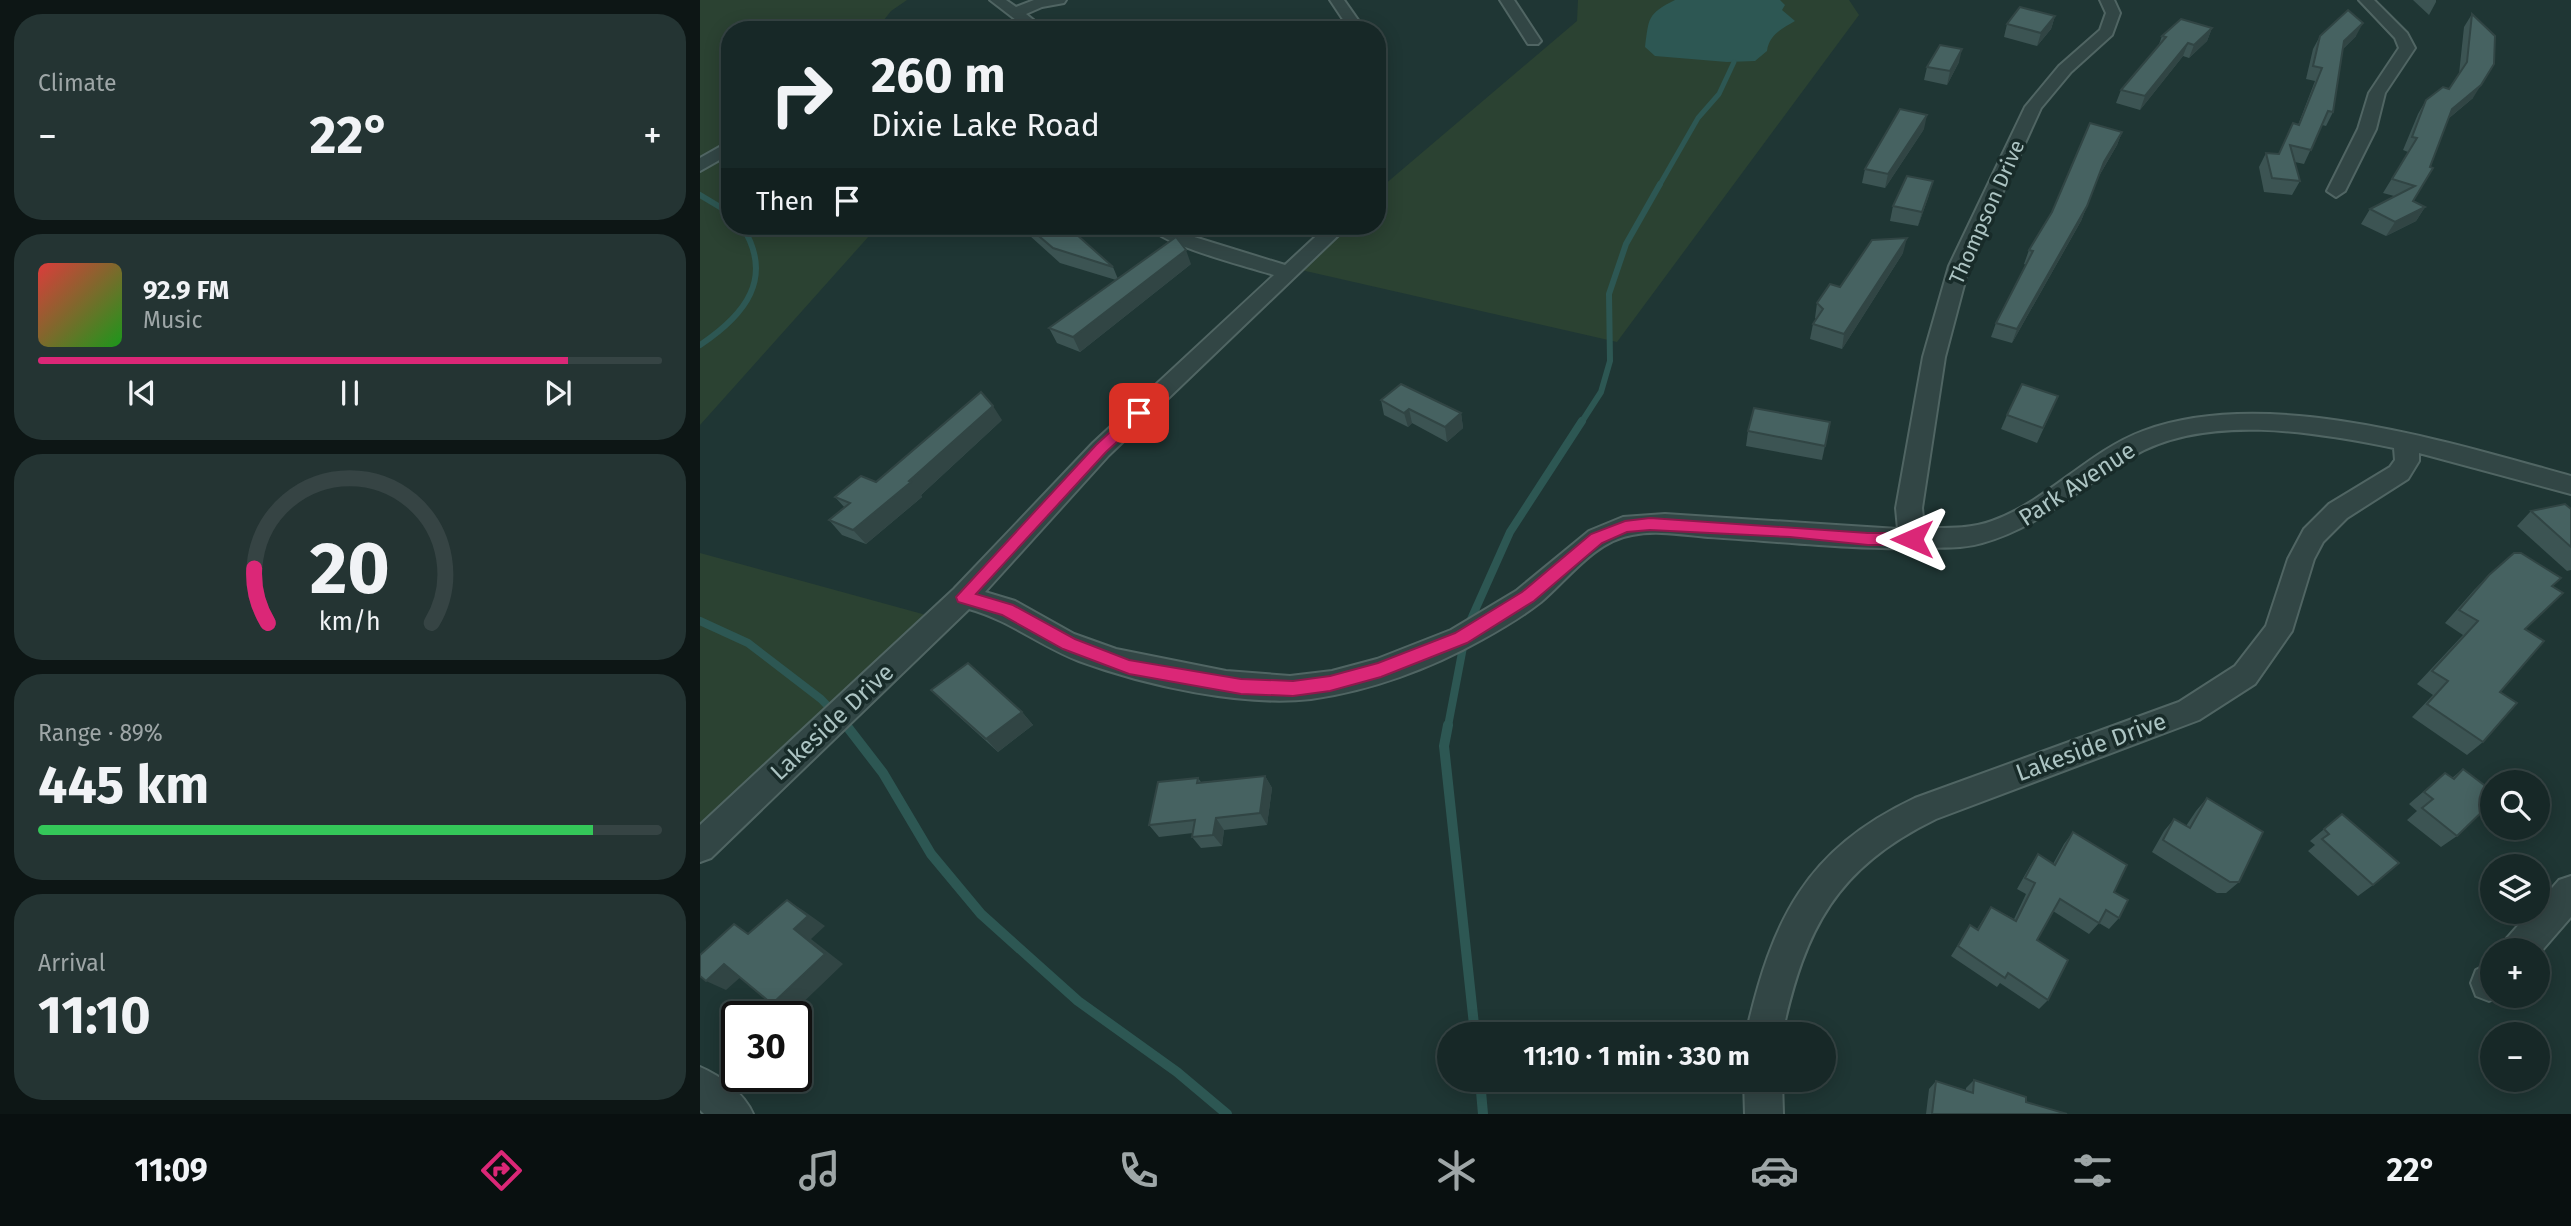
<!DOCTYPE html>
<meta charset="utf-8">
<style>
body{margin:0;font-family:"Fira Sans",sans-serif;background:#243433;color:#f1f3f6;height:100vh;display:flex;flex-direction:column;font-size:26px;white-space:nowrap}
*{box-sizing:border-box;margin:0}
p{font-size:23px;color:#9ea6a7}
.icon{flex:none;width:38px;height:38px;fill:none;stroke:currentColor;stroke-width:2;stroke-linecap:round;stroke-linejoin:round}
.map{position:relative;flex:1;overflow:hidden}
.drawer{display:flex;flex-direction:column;gap:14px;padding:14px;background:#0d1615;width:700px}
.drawer>*{flex:none}
.guide{position:absolute;left:21px;top:21px;width:665px;height:214px;border-radius:28px;box-shadow:0 4px 18px #0003,0 0 0 2px #364444;background:#172827;color:#f1f3f6;overflow:hidden}
.controls{position:absolute;left:1780px;top:770px;display:grid;gap:14px}
.controls a{display:grid;place-items:center;width:70px;height:70px;border-radius:50%;background:#172827;box-shadow:0 4px 18px #0003,0 0 0 2px #364444;font-size:35px}
.speed{position:absolute;left:21px;top:1001px;display:flex;gap:14px;font-size:35px;font-weight:700;text-align:center}
.speed>*{display:grid;place-content:center;width:91px;height:91px;border-radius:50%;background:#172827;box-shadow:0 4px 18px #0003,0 0 0 2px #364444;line-height:1}
.speed .limit{border:4px solid #111;border-radius:10px;background:#fff;color:#111}
.pin{position:absolute;display:grid;place-items:center;width:60px;height:60px;color:#fff;margin:-30px;border-radius:14px;box-shadow:0 4px 10px #0006}
.me{position:absolute;width:77px;margin:-38px;rotate:270deg;stroke-linejoin:round;filter:drop-shadow(0 0 5px #0008)}
.turn{display:flex;align-items:center;gap:24px;height:147px;padding:0 35px;font-size:32px}
.turn .icon{width:91px;height:91px;stroke-width:2.5}
.turn b{display:block;font-size:49px;line-height:60px}
.then{display:flex;align-items:center;height:66px;padding:0 35px;background:#0003;gap:14px;font-size:26px}
.big{font-size:52px;font-weight:700;line-height:1.1}
.drawer .card{flex:1;display:flex;flex-direction:column;justify-content:center;gap:10px;min-width:0;padding:0 24px;border-radius:28px;background:#243433}
.drawer .dial{align-items:center;gap:0}
.dial svg{height:182px;overflow:visible;fill:none;stroke:#364444;stroke-width:7;stroke-linecap:round;text-anchor:middle}
.dial text{fill:#f1f3f6;stroke:none}
.song{display:flex;align-items:center;gap:21px}
.cover{width:84px;height:84px;border-radius:10px;background:linear-gradient(135deg,hsl(0 70% 55%),hsl(120 70% 35%))}
.played{height:7px;border-radius:4px;background:linear-gradient(90deg,#db2777 85%,#364444 85%)}
.keys{display:flex;justify-content:space-around;direction:ltr}
.heat{display:flex;justify-content:space-between;align-items:center;font-size:38px;direction:ltr}
.charge{height:10px;border-radius:5px;background:linear-gradient(90deg,#34c759 89%,#364444 0)}
.trip{position:absolute;left:737px;top:1022px;width:399px;height:70px;border-radius:35px;background:#172827;box-shadow:0 4px 18px #0003,0 0 0 2px #364444;font-weight:700;line-height:70px;text-align:center}
.tabs{display:flex;height:112px;justify-content:space-around;align-items:center;background:#091010;color:#9ea6a7}
.tabs .icon{width:49px;height:49px}
.tabs .active{color:#db2777}
.tabs b{font-size:32px;color:#f1f3f6}
main{display:flex;flex:1;min-height:0}
.map>svg:first-child{display:block}
</style>
<main>
<section class="drawer">
<div class="card"><p>Climate</p>
<div class="heat"><a>−</a><b class="big">22°</b><a>+</a></div>
</div>
<div class="card">
<div class="song"><i class="cover"></i><div><b>92.9 FM</b><p>Music</p></div></div>
<div class="played"></div>
<div class="keys"><svg class="icon" aria-label="previous" viewBox="0 0 24 24"><path d="M18 5L8 12l10 7zM5 5v14"/></svg><svg class="icon" aria-label="pause" viewBox="0 0 24 24"><path d="M8 5v14M16 5v14"/></svg><svg class="icon" aria-label="next" viewBox="0 0 24 24"><path d="M6 5l10 7-10 7zM19 5v14"/></svg></div>
</div>
<div class="card dial"><svg viewBox="0 0 100 80">
<path d="M14 69A42 42 0 1 1 86 69"/>
<path d="M14 69A42 42 0 0 1 8 45" stroke="#db2777"/>
<text x="50" y="56" font-size="32" font-weight="700">20</text>
<text x="50" y="72" font-size="11">km/h</text>
</svg></div>
<div class="card"><p>Range · 89%</p><b class="big">445 km</b><div class="charge"></div></div>
<div class="card"><p>Arrival</p><b class="big">11:10</b></div>
</section>
<div class="map">
<svg width="1871" height="1114" viewBox="0 0 1871 1114">
<rect width="100%" height="100%" fill="#1f3634"/>
<!-- green -->
<g fill="#2b4232">
<polygon points="0,0 207,0 191,11 176,30 30,30 30,226 178,226 0,425"/>
<polygon points="878,0 1149,0 1159,15 917,342 588,267 637,226 677,226 677,191 877,21"/>
<polygon points="0,553 248,621 0,841"/>
</g>
<!-- water -->
<path fill="#2d5753" d="M975,0H1080L1085,5L1082,10L1095,21C1081,29 1069,35 1067,51L1055,61L1027,62L955,56L945,47C949,18 947,14 975,0Z"/>
<g fill="none" stroke-linecap="round" stroke-linejoin="round">
<!-- stream-far3 -->
<polyline stroke="#2d5753" stroke-width="5" points="959,186 998,118 1019,94 1034,62"/>
<!-- stream-far2 -->
<g stroke="#2d5753" stroke-width="6">
<polyline points="0,195 30,213"/>
<path d="M0,345C45,315 75,278 42,226"/>
<polyline points="881,423 901,392 910,361 909,294 926,244 960,184"/>
</g>
<!-- stream-far1 -->
<g stroke="#2d5753" stroke-width="8">
<polyline points="0,621 48,643 121,699 147,726"/>
<polyline points="768,626 810,532 882,421"/>
<polyline points="748,726 764,642"/>
</g>
<!-- stream -->
<g stroke="#2d5753" stroke-width="10">
<polyline points="146,725 183,773 231,854 281,914 378,1001 477,1072 527,1114"/>
<polyline points="748,725 744,746 775,1034"/>
<polyline points="780,1080 783,1114"/>
</g>
<!-- minor casing -->
<g stroke="#506563" stroke-width="4">
<g id="minor">
<polygon points="290,0 306,0 316,7 334,0 366,0 364,3 342,7 326,14 346,30 329,30"/>
<polygon points="630,0 644,0 665,30 650,30"/>
<polygon points="800,0 814,0 841,41 838,44 828,44"/>
<path d="M1400,0H1414L1420,13L1412,35L1371,72L1341,108L1269,266L1245,357L1222,508L1224,528C1247,528 1270,529 1292,521C1348,501 1387,452 1443,431C1567,385 1748,442 1871,476V494L1719,453V461L1708,479L1647,518L1623,542L1614,559L1592,631L1555,684L1499,720L1236,819C1136,868 1105,928 1082,1034H1046C1072,920 1105,850 1215,798L1479,702L1535,666L1566,626L1588,559L1604,529L1629,504L1690,467L1695,460L1694,448C1615,432 1506,413 1433,456C1381,486 1341,527 1282,543C1262,549 1242,547 1221,548C1150,550 1079,541 1008,537C983,535 957,530 932,535C895,541 868,579 841,602C823,616 803,628 783,639C732,668 670,691 611,699C542,707 444,685 379,661C340,646 309,620 269,609L11,858L0,862V825L254,589L393,443L574,275C549,267 461,245 449,226H472L491,236L585,265L627,226H648L409,455L285,592L315,601L374,634L416,649L526,671L590,676L632,671L677,659L751,630L816,591L889,531L923,517L965,514L1198,529L1196,508L1223,357L1249,266L1325,107L1359,66L1400,30L1406,13Z"/>
<polygon points="1659,0 1674,0 1707,33 1715,48 1685,93 1676,129 1645,191 1636,197 1627,191 1658,129 1669,93 1699,48 1695,38"/>
<polygon points="677,122 685,127 686,147 677,152"/>
<polygon points="30,141 30,154 0,171 0,158"/>
<polygon points="1871,876 1871,917 1838,955 1838,950 1802,950 1807,938 1830,912 1838,912 1838,904 1859,880"/>
<polygon points="1792,962 1792,996 1801,996 1789,1001 1776,996 1771,983 1776,970"/>
<path d="M0,1067C21,1076 44,1093 53,1114H4L0,1110Z"/>
<polygon points="1044,1080 1082,1080 1083,1114 1045,1114"/>
</g>
</g>
<!-- minor -->
<use href="#minor" fill="#324645" fill-rule="evenodd"/>
</g>
<!-- wall -->
<g fill="#3c5453">
<polygon points="1713,0 1736,0 1736,2 1729,15"/>
<polygon points="1772,14 1773,98 1748,119 1713,201 1725,207 1716,221 1686,236 1661,224 1670,209 1694,196 1683,193 1708,152 1703,150 1718,114 1726,100 1749,89 1759,74 1764,27"/>
<polygon points="1355,16 1351,29 1337,46 1304,37 1307,24"/>
<polygon points="1512,28 1507,41 1489,58 1483,56 1440,110 1416,103 1421,90 1458,47 1462,36"/>
<polygon points="1620,36 1656,36 1643,49 1633,112 1626,126 1622,125 1604,164 1595,162 1600,181 1592,195 1564,192 1559,167 1566,153 1578,154 1598,125 1615,81 1606,79 1613,49"/>
<polygon points="1259,62 1247,85 1224,80 1227,67"/>
<polygon points="1224,129 1185,188 1162,183 1165,169"/>
<polygon points="1422,132 1417,145 1399,176 1381,221 1312,343 1291,337 1296,323 1326,265 1324,264 1329,250"/>
<polygon points="1229,195 1218,226 1190,221 1193,206"/>
<polygon points="319,226 367,226 413,267 418,279 491,264 380,352 357,343 349,328 416,280 360,263"/>
<polygon points="1203,253 1142,349 1110,339 1113,324 1116,319 1115,318 1117,303 1140,287"/>
<polygon points="681,400 761,413 763,428 747,442 712,423 708,427 684,415"/>
<polygon points="1352,410 1337,443 1301,429 1307,415"/>
<polygon points="302,420 221,495 222,497 166,544 142,535 129,520 145,508 135,497 176,482"/>
<polygon points="1130,422 1122,460 1046,446 1048,431"/>
<polygon points="1871,509 1871,570 1867,571 1817,526 1831,511"/>
<polygon points="1789,575 1852,586 1825,629 1800,692 1783,742 1767,755 1712,717 1733,695 1717,684 1763,635 1745,623 1775,589"/>
<polygon points="231,690 322,712 333,725 298,752 244,703"/>
<polygon points="1763,769 1757,836 1741,847 1707,820 1717,811 1709,804 1745,773 1752,778"/>
<polygon points="565,776 572,788 567,825 524,830 522,846 501,848 492,837 493,833 459,837 449,825 498,778 501,782"/>
<polygon points="1507,798 1539,882 1526,893 1517,893 1452,852 1464,831 1474,819 1486,826 1496,811"/>
<polygon points="1642,814 1673,885 1658,896 1608,851 1615,845 1610,841"/>
<polygon points="1373,832 1414,892 1419,918 1409,929 1399,923 1389,934 1353,911 1337,940 1348,1000 1339,1009 1300,983 1297,987 1251,956 1270,925 1277,929 1291,907 1314,919 1326,894 1317,889 1330,866 1338,854 1353,864 1364,844"/>
<polygon points="1274,1080 1326,1102 1367,1114 1226,1114 1229,1089 1236,1081 1266,1091 1266,1088"/>
</g>
<!-- shaded-wall -->
<g fill="#314544">
<polygon points="1355,16 1351,29 1337,46 1341,33"/>
<polygon points="1663,23 1656,36 1637,54 1644,41"/>
<polygon points="1512,28 1507,41 1489,58 1494,45"/>
<polygon points="1488,43 1483,56 1440,110 1445,96"/>
<polygon points="1262,49 1259,62 1247,85 1250,71"/>
<polygon points="1781,85 1773,98 1743,123 1752,109"/>
<polygon points="1227,115 1224,129 1185,188 1188,174"/>
<polygon points="1422,132 1417,145 1399,176 1381,221 1312,343 1317,329 1404,162"/>
<polygon points="1233,181 1229,195 1218,226 1222,212"/>
<polygon points="1725,207 1716,221 1686,236 1695,222"/>
<polygon points="1207,238 1203,253 1142,349 1144,334"/>
<polygon points="486,250 491,264 380,352 373,337"/>
<polygon points="293,406 302,420 221,495 222,497 166,544 153,530"/>
<polygon points="709,409 712,423 708,427 704,413"/>
<polygon points="761,413 763,428 747,442 745,427"/>
<polygon points="322,712 333,725 298,752 286,739"/>
<polygon points="565,776 572,788 567,825 560,813"/>
<polygon points="516,818 524,830 522,846 513,835"/>
<polygon points="87,900 104,911 125,926 111,939 143,964 92,1013 72,1004 94,929"/>
<polygon points="24,964 44,974 26,990 6,981"/>
</g>
<!-- building -->
<g fill="#466261" stroke="#314544" stroke-width="2">
<polygon points="1320,7 1355,16 1341,33 1307,24"/>
<polygon points="1648,10 1663,23 1644,41 1633,112 1628,111 1611,150 1590,145 1600,181 1572,178 1566,153 1579,154 1593,123 1599,125 1622,68 1613,66 1620,36"/>
<polygon points="1772,14 1795,36 1794,64 1781,85 1752,109 1730,167 1733,168 1713,201 1725,207 1695,222 1670,209 1715,186 1692,179 1717,138 1712,137 1726,100 1743,87 1749,89 1767,62"/>
<polygon points="1481,19 1512,28 1494,45 1488,43 1445,96 1421,90 1466,37 1462,36"/>
<polygon points="1240,45 1262,49 1250,71 1227,67"/>
<polygon points="1200,109 1227,115 1188,174 1165,169"/>
<polygon points="1390,123 1422,132 1404,162 1387,206 1317,329 1296,323 1333,251 1329,250 1352,212"/>
<polygon points="1207,176 1233,181 1222,212 1193,206"/>
<polygon points="327,226 367,226 413,267 353,248"/>
<polygon points="476,237 486,250 373,337 349,328"/>
<polygon points="1207,238 1144,334 1113,324 1123,309 1117,303 1130,284 1140,287 1172,240"/>
<polygon points="701,384 761,413 745,427 709,409 704,413 681,400"/>
<polygon points="1322,384 1358,396 1343,428 1307,415"/>
<polygon points="281,392 293,406 209,481 211,482 153,530 129,520 150,503 135,497 161,476 176,482"/>
<polygon points="1054,408 1130,422 1125,446 1048,431"/>
<polygon points="1865,504 1871,509 1871,547 1831,511"/>
<polygon points="1814,553 1821,553 1861,578 1852,586 1863,593 1825,629 1844,641 1800,692 1817,703 1783,742 1727,704 1748,681 1732,671 1778,621 1759,610 1789,575"/>
<polygon points="268,663 322,712 286,739 231,690"/>
<polygon points="1763,769 1792,791 1792,802 1757,836 1722,808 1733,799 1724,792 1745,773 1754,779"/>
<polygon points="565,776 560,813 516,818 513,835 492,837 495,820 449,825 458,782 498,778 497,783"/>
<polygon points="1507,798 1563,832 1539,882 1530,882 1463,840 1474,819 1490,828"/>
<polygon points="1642,814 1699,863 1673,885 1622,839 1629,834 1624,829"/>
<polygon points="1373,832 1427,865 1414,892 1428,900 1419,918 1406,910 1399,923 1360,899 1337,940 1368,960 1348,1000 1308,973 1305,978 1258,946 1270,925 1278,930 1291,907 1316,921 1335,883 1325,878 1338,854 1355,865"/>
<polygon points="87,900 108,916 94,929 125,954 72,1004 24,964 6,981 0,976 0,955 34,924 48,934"/>
<polygon points="1274,1080 1326,1097 1326,1102 1367,1114 1232,1114 1236,1081 1273,1093"/>
</g>
<!-- route -->
<polygon fill="#db2777" stroke="#8e194d" stroke-width="2" points="439,409 444,410 444,417 406,452 276,594 313,605 375,639 429,660 541,679 593,681 630,676 678,663 755,633 822,592 891,534 925,521 950,518 1168,533 1212,533 1220,539 1212,545 1168,545 1090,537 950,530 927,532 902,543 834,601 767,643 681,677 630,691 593,696 541,694 429,674 363,649 302,615 258,602 256,597 396,445 434,410"/>
<g text-anchor="middle" stroke-width="7" stroke-linejoin="round" paint-order="stroke">
<!-- far-street labels -->
<g font-size="21" fill="#acc4c3" stroke="#182b29">
<text transform="translate(1287 212) rotate(-66)" y="7">Thompson Drive</text>
</g>
<!-- street labels -->
<g font-size="24" fill="#acc4c3" stroke="#182b29">
<text transform="translate(1377 484) rotate(-33)" y="8">Park Avenue</text>
<text transform="translate(132 722) rotate(-43)" y="8">Lakeside Drive</text>
<text transform="translate(1391 747) rotate(-20)" y="8">Lakeside Drive</text>
</g>
</g>
</svg>
<div class="controls">
<a><svg class="icon" aria-label="search" viewBox="0 0 24 24"><circle cx="10" cy="10" r="6"/><path d="M15 15l6 6"/></svg></a>
<a><svg class="icon" aria-label="layers" viewBox="0 0 24 24"><path d="M12 4l9 5-9 5-9-5zM3 14l9 5 9-5"/></svg></a>
<a>+</a>
<a>−</a>
</div>
<div class="speed"><div class="limit">30</div></div>
<div class="pin" style="left:439px;top:413px;background:#d93025"><svg class="icon" aria-label="arrive" viewBox="0 0 24 24"><path d="M6 21V4h12l-3 4 3 4H6"/></svg></div>
<svg class="me" style="left:1212px;top:539px" viewBox="-20 -20 40 40"><path d="M0-17L14 15 0 8-14 15z" fill="#db2777" stroke="#fff" stroke-width="4"/></svg>
<div class="trip">11:10 · 1 min · 330 m</div>
<div class="guide">
<div class="turn"><svg class="icon" aria-label="right" viewBox="0 0 24 24"><path d="M7 20v-9h11M14 6l5 5-5 5"/></svg><div><b>260 m</b>Dixie Lake Road</div></div>
<div class="then">Then<svg class="icon" aria-label="arrive" viewBox="0 0 24 24"><path d="M6 21V4h12l-3 4 3 4H6"/></svg></div>
</div>
</div>
</main>
<nav class="tabs">
<b>11:09</b>
<svg class="icon active" aria-label="directions" viewBox="0 0 24 24"><path d="M12 3l9 9-9 9-9-9zM9 14v-3h6M13 9l2 2-2 2"/></svg>
<svg class="icon" aria-label="music" viewBox="0 0 24 24"><path d="M9 18V5l10-2v13"/><circle cx="6" cy="18" r="3"/><circle cx="16" cy="16" r="3"/></svg>
<svg class="icon" aria-label="phone" viewBox="0 0 24 24"><path d="M5 4h4l2 5-3 2q2 4 5 5l2-3 5 2v4C11 20 4 13 5 4z"/></svg>
<svg class="icon" aria-label="climate" viewBox="0 0 24 24"><path d="M12 3v18M4 7l16 10M4 17L20 7"/></svg>
<svg class="icon" aria-label="car" viewBox="0 0 24 24"><path d="M5 17H2v-5l4-1 3-4h7l3 4 3 1v5h-3M9 17h6M6 11h13"/><circle cx="7" cy="17" r="2"/><circle cx="17" cy="17" r="2"/></svg>
<svg class="icon" aria-label="filters" viewBox="0 0 24 24"><path d="M4 7h16M4 17h16"/><circle cx="9" cy="7" r="2"/><circle cx="15" cy="17" r="2"/></svg>
<b>22°</b>
</nav>
